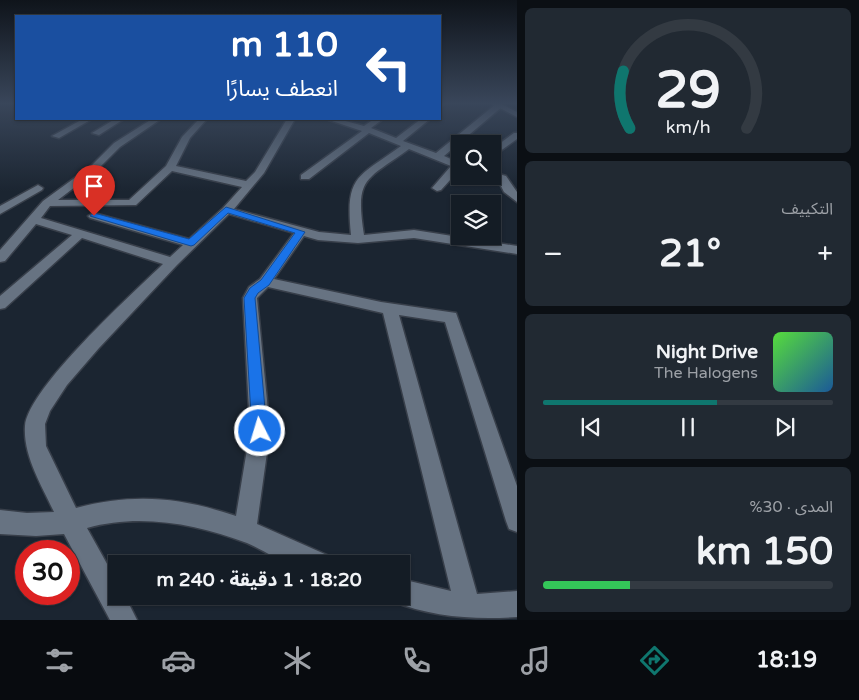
<!DOCTYPE html>
<html lang="ar">
<meta charset="utf-8">
<style>
body{margin:0;font-family:"Varela Round","Noto Sans Arabic",sans-serif;background:#212932;color:#f1f3f6;direction:rtl;height:100vh;display:flex;flex-direction:column;font-size:19px;white-space:nowrap}
*{box-sizing:border-box;margin:0}
p{font-size:16px;color:#9da1a7}
.icon{flex:none;width:28px;height:28px;fill:none;stroke:currentColor;stroke-width:2;stroke-linecap:round;stroke-linejoin:round}
.map{position:relative;flex:1;overflow:hidden;direction:ltr}
.side{display:flex;flex-direction:column;gap:8px;padding:8px;background:#0b0f14;width:342px}
.side>*{flex:none}
.guide{position:absolute;left:15px;top:15px;width:426px;height:105px;border-radius:0px;box-shadow:0 1px 4px #0004,0 0 0 1px #333a42;direction:rtl;background:#1a4fa0;color:#fff;overflow:hidden}
.controls{position:absolute;left:451px;top:135px;display:grid;gap:10px}
.controls a{display:grid;place-items:center;width:50px;height:50px;border-radius:0px;background:#141c25;box-shadow:0 1px 4px #0004,0 0 0 1px #333a42;font-size:25px}
.speed{position:absolute;left:15px;top:540px;display:flex;gap:10px;font-size:25px;font-weight:700;text-align:center}
.speed>*{display:grid;place-content:center;width:65px;height:65px;border-radius:50%;background:#141c25;box-shadow:0 1px 4px #0004,0 0 0 1px #333a42;line-height:1}
.speed .limit{border:8px solid #d22;background:#fff;color:#111}
.pin{position:absolute;display:grid;place-items:center;width:42px;height:42px;color:#fff;margin:-51px -21px;border-radius:50% 50% 50% 0;rotate:-45deg;box-shadow:0 0 5px #0007}
.pin .icon{rotate:45deg}
.me{position:absolute;width:55px;margin:-28px;rotate:355deg;stroke-linejoin:round;filter:drop-shadow(0 0 4px #0008)}
.turn{display:flex;align-items:center;gap:18px;height:105px;padding:0 20px;font-size:22px}
.turn .icon{width:65px;height:65px;stroke-width:2.5}
.turn b{display:block;font-size:35px;line-height:42px}
.big{font-size:38px;font-weight:700;line-height:1.1}
.side .widget{flex:1;display:flex;flex-direction:column;justify-content:center;gap:8px;min-width:0;padding:0 18px;border-radius:8px;background:#212932}
.side .dial{align-items:center;gap:0}
.dial svg{height:130px;overflow:visible;fill:none;stroke:#333a42;stroke-width:7;stroke-linecap:round;text-anchor:middle}
.dial text{fill:#f1f3f6;stroke:none}
.song{display:flex;align-items:center;gap:15px}
.cover{width:60px;height:60px;border-radius:8px;background:linear-gradient(135deg,hsl(110 70% 55%),hsl(210 70% 35%))}
.played{height:5px;border-radius:2px;background:linear-gradient(90deg,#0f766e 60%,#333a42 60%)}
.keys{display:flex;justify-content:space-around;direction:ltr}
.heat{display:flex;justify-content:space-between;align-items:center;font-size:28px;direction:ltr}
.charge{height:8px;border-radius:4px;background:linear-gradient(90deg,#34c759 30%,#333a42 0)}
.trip{position:absolute;left:108px;top:555px;width:302px;height:50px;border-radius:0px;background:#141c25;box-shadow:0 1px 4px #0004,0 0 0 1px #333a42;font-weight:700;line-height:50px;text-align:center;direction:rtl}
.tab-bar{display:flex;height:80px;justify-content:space-around;align-items:center;background:#080b0f;color:#9da1a7}
.tab-bar .icon{width:35px;height:35px}
.tab-bar .on{color:#0f766e}
.tab-bar b{font-size:22px;color:#f1f3f6}
main{display:flex;flex:1;min-height:0}
.map>svg:first-child{display:block}
</style>
<main>
<section class="side">
<div class="widget dial"><svg viewBox="0 0 100 80">
<path d="M14 69A42 42 0 1 1 86 69"/>
<path d="M14 69A42 42 0 0 1 10 34" stroke="#0f766e"/>
<text x="50" y="56" font-size="32" font-weight="700">29</text>
<text x="50" y="72" font-size="11">km/h</text>
</svg></div>
<div class="widget"><p>التكييف</p>
<div class="heat"><a>−</a><b class="big">21°</b><a>+</a></div>
</div>
<div class="widget">
<div class="song"><i class="cover"></i><div><b>Night Drive</b><p>The Halogens</p></div></div>
<div class="played"></div>
<div class="keys"><svg class="icon" aria-label="previous" viewBox="0 0 24 24"><path d="M18 5L8 12l10 7zM5 5v14"/></svg><svg class="icon" aria-label="pause" viewBox="0 0 24 24"><path d="M8 5v14M16 5v14"/></svg><svg class="icon" aria-label="next" viewBox="0 0 24 24"><path d="M6 5l10 7-10 7zM19 5v14"/></svg></div>
</div>
<div class="widget"><p>المدى · 30%</p><b class="big">150 km</b><div class="charge"></div></div>
</section>
<div class="map">
<svg width="517" height="620" viewBox="0 0 517 620">
<rect width="100%" height="100%" fill="#1b2531"/>
<g fill="none" stroke-linecap="round" stroke-linejoin="round">
<!-- street casing -->
<g stroke="#383f4a" stroke-width="3">
<g id="street">
<polygon points="440,104 444,104 440,107"/>
<path d="M496,104L503,106L444,156L460,163V169L441,190L437,191L432,188L451,166L409,149C365,181 355,177 364,235L414,230L517,246V254L414,238L358,243L318,240L304,236L274,279L381,302L456,313L517,486V532L509,529L506,521L445,322L399,315L477,594L517,591V617C475,620 431,617 392,601L390,596H401V579L451,591L383,313L268,287L257,298L270,431L257,524L327,555L330,564C318,564 304,566 292,564C279,561 261,549 247,543C197,524 140,513 87,528L116,580V596H125L137,620H110L64,534L36,536L0,534V510L27,513L54,512C42,486 23,456 25,426C28,388 133,293 163,264L82,238L5,308L0,309V296L72,235L36,224L5,261L0,262V250L43,201L91,166L114,143L152,119H161L120,147L97,170L58,200H129L166,166L182,137L199,119H207L190,138L176,166L246,181L255,172L287,119H295L264,173L234,209L319,232L351,235C345,175 357,178 401,146L369,133L309,179H301V175L362,131L326,119H338L364,126L374,119H383L371,128L396,138L421,119H430L403,141L436,153ZM172,171L242,187L223,208L189,239L94,213L88,216L90,218L183,245L170,257L41,218L50,206L136,205ZM229,214L294,233L260,279L249,287L243,298L250,431L236,516C179,497 134,493 76,508L46,446L45,424L50,411L67,385L99,348L177,265Z"/>
<polygon points="83,119 92,119 59,138 52,136"/>
<polygon points="115,119 124,119 99,135 92,133"/>
<polygon points="514,133 517,133 517,139 492,157 492,149"/>
<polygon points="492,172 506,176 517,192 517,202 504,192 498,180 489,177 492,176"/>
<polygon points="38,185 43,188 42,190 0,214 0,206"/>
</g>
</g>
<!-- secondary casing -->
<g stroke="#383f4a" stroke-width="3">
<polygon id="secondary" points="492,104 501,104 517,112 517,117"/>
</g>
<!-- street -->
<use href="#street" fill="#677382" fill-rule="evenodd"/>
<!-- secondary -->
<use href="#secondary" fill="#677382" fill-rule="evenodd"/>
</g>
<!-- sky -->
<linearGradient id="sky" x2="0" y2="1"><stop stop-color="#0f141b"/><stop offset="0.54" stop-color="#39465a"/><stop offset="1" stop-color="#39465a" stop-opacity="0"/></linearGradient>
<rect width="517" height="191" fill="url(#sky)"/>
<!-- route -->
<polygon fill="#1a73e8" stroke="#114b97" points="226,207 305,232 269,285 258,293 255,298 267,431 265,436 260,438 255,436 252,431 244,298 250,288 261,280 295,233 228,213 194,245 191,246 90,216 94,213 189,239"/>
</svg>
<div class="controls">
<a><svg class="icon" aria-label="search" viewBox="0 0 24 24"><circle cx="10" cy="10" r="6"/><path d="M15 15l6 6"/></svg></a>
<a><svg class="icon" aria-label="layers" viewBox="0 0 24 24"><path d="M12 4l9 5-9 5-9-5zM3 14l9 5 9-5"/></svg></a>
</div>
<div class="speed"><div class="limit">30</div></div>
<div class="pin" style="left:94px;top:216px;background:#d93025"><svg class="icon" aria-label="arrive" viewBox="0 0 24 24"><path d="M6 21V4h12l-3 4 3 4H6"/></svg></div>
<svg class="me" style="left:260px;top:431px" viewBox="-20 -20 40 40"><circle r="17" fill="#1a73e8" stroke="#fff" stroke-width="3"/><path d="M0-11L8 9 0 5-8 9z" fill="#fff"/></svg>
<div class="trip">18:20 · 1 دقيقة · 240 m</div>
<div class="guide">
<div class="turn"><svg class="icon" aria-label="left" viewBox="0 0 24 24"><path d="M17 20v-9H6M10 6l-5 5 5 5"/></svg><div><b>110 m</b>انعطف يسارًا</div></div>
</div>
</div>
</main>
<nav class="tab-bar">
<b>18:19</b>
<svg class="icon on" aria-label="directions" viewBox="0 0 24 24"><path d="M12 3l9 9-9 9-9-9zM9 14v-3h6M13 9l2 2-2 2"/></svg>
<svg class="icon" aria-label="music" viewBox="0 0 24 24"><path d="M9 18V5l10-2v13"/><circle cx="6" cy="18" r="3"/><circle cx="16" cy="16" r="3"/></svg>
<svg class="icon" aria-label="phone" viewBox="0 0 24 24"><path d="M5 4h4l2 5-3 2q2 4 5 5l2-3 5 2v4C11 20 4 13 5 4z"/></svg>
<svg class="icon" aria-label="climate" viewBox="0 0 24 24"><path d="M12 3v18M4 7l16 10M4 17L20 7"/></svg>
<svg class="icon" aria-label="car" viewBox="0 0 24 24"><path d="M5 17H2v-5l4-1 3-4h7l3 4 3 1v5h-3M9 17h6M6 11h13"/><circle cx="7" cy="17" r="2"/><circle cx="17" cy="17" r="2"/></svg>
<svg class="icon" aria-label="filters" viewBox="0 0 24 24"><path d="M4 7h16M4 17h16"/><circle cx="9" cy="7" r="2"/><circle cx="15" cy="17" r="2"/></svg>
</nav>
